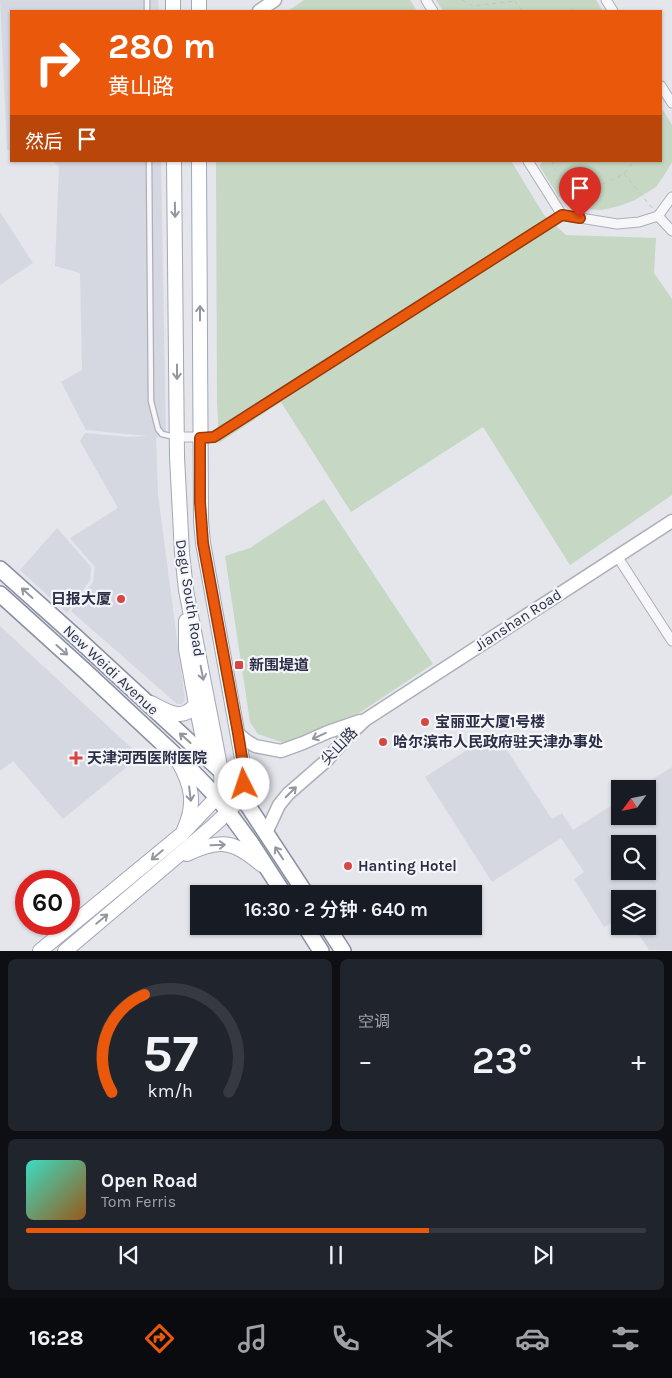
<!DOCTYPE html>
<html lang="zh">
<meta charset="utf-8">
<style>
body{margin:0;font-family:Karla,"Noto Sans SC",sans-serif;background:#20242c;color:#f1f3f6;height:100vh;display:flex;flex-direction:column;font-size:19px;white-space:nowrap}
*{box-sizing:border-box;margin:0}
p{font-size:16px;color:#9ea1a6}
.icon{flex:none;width:28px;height:28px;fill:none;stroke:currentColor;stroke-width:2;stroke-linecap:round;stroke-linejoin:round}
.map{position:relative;height:951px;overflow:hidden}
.details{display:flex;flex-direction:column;gap:8px;padding:8px;background:#0d0f14;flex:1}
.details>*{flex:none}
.top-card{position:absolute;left:10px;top:10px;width:652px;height:152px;border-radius:0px;box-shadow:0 1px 4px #0004;background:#ea580c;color:#fff;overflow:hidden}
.needle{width:32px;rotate:237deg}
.fabs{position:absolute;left:611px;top:780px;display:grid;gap:10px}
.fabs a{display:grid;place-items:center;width:45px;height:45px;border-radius:0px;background:#171b24;box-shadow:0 1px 4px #0004;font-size:25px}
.speed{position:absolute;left:15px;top:870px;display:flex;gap:10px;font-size:25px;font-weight:700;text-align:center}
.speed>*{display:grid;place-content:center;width:65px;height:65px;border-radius:50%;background:#171b24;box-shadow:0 1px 4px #0004;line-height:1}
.speed .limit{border:8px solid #d22;background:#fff;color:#111}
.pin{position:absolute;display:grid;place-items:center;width:42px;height:42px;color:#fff;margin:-51px -21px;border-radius:50% 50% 50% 0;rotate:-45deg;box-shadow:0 0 5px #0007}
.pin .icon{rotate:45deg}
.me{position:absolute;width:55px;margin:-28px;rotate:356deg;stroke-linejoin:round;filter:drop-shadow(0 0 4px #0008)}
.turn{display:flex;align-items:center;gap:18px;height:105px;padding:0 15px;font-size:22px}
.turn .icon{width:65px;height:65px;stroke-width:2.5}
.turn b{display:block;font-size:35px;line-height:42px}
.then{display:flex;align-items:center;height:48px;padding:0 15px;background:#0003;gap:10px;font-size:19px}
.big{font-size:38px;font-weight:600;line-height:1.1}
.details .card{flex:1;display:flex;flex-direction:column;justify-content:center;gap:8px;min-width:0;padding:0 18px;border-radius:8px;background:#20242c}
.details .dial{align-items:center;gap:0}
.dial svg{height:130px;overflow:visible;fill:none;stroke:#363941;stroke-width:7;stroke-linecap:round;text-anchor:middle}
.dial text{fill:#f1f3f6;stroke:none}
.song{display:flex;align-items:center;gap:15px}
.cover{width:60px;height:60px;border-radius:8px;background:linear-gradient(135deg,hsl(170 70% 55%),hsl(30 70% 35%))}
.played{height:5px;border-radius:2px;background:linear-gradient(90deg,#ea580c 65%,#363941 65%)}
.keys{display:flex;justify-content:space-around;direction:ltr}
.heat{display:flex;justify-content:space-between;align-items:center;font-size:28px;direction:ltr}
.details .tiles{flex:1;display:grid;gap:8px;grid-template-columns:1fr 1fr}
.card:last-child{grid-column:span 2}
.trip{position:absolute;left:190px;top:885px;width:292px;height:50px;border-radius:0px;background:#171b24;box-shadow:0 1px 4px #0004;font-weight:600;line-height:50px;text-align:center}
.tab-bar{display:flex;height:80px;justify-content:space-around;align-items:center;background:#090b0e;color:#9ea1a6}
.tab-bar .icon{width:35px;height:35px}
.tab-bar .current{color:#ea580c}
.tab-bar b{font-size:22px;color:#f1f3f6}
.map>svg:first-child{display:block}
</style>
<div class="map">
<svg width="672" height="951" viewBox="0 0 672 951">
<rect width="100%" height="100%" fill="#e4e6ec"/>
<!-- built -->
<g fill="#d6d8e1" fill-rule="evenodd">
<polygon points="0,0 158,0 159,11 11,11 11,150 7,150"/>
<polygon points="53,161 161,161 166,438 156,437 158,494 185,700 182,704 177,704 71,611 93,582 95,567 70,538 118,508 80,441 85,433 128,437 148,436 86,430 61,382 82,370 80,273 55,266 59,167"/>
<polygon points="0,212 33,263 0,285"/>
<polygon points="57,528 91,567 90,580 67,613 20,570"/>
<polygon points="0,626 140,756 63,819 13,761 0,771"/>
<path d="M495,732L552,819L562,813L573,830L620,800V816H648V789H637L672,767V950H649L633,926H648V899H620V918L604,927L574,879L584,872L561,838L492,882L425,777ZM620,844H648V871H620Z"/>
</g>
<!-- green -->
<g fill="#c6d7c4">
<polygon points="304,0 410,0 417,11 288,11"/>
<polygon points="436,0 596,0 603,11 443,11"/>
<polygon points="661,107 672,125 672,162 667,171 656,187 635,200 619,206 602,210 586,209 575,206 559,197 539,165 544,161 661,161"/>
<polygon points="216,161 511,161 544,215 566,235 656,238 654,273 672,299 672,495 570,565 483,427 351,512 281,402 219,443 217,401"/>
<polygon points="324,499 433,664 353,717 287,744 258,734 250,722 225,556 250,548"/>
</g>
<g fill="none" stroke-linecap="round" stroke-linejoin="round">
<!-- lane casing -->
<g stroke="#acafba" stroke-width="7">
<g id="lane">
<polyline points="147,0 147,11"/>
<polyline points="149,161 151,401 158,429 162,434 175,437"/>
</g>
</g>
<!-- street casing -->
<g stroke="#acafba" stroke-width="11">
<g id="street">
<polyline points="426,0 433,11"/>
<polyline points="606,0 613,11"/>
<polyline points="661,86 672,103"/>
<polyline points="528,161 562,215"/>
<polyline points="658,216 672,231"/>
<polyline points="177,437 213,437 562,215 617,224 639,222 658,216 672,197"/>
<polyline points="617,556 672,641"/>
</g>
</g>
<!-- secondary casing -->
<g stroke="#acafba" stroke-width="15">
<g id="secondary">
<polyline points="259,11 275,0"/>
<polyline points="237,733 247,741 255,746 281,751 303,743 328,732 360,721"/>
<polyline points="266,833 279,805 288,794 327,760 346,738 365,720 672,521"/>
</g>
</g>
<!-- primary casing -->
<g stroke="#a2a7b9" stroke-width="16">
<g id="primary">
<polyline points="173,11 173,0"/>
<polyline points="199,11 199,0"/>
<polyline points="186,621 186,649 196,704 203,739 208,752 215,762"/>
<path d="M151,703C167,711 182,723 196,704"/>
<path d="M178,761C192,785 196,804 184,830"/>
<path d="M187,854C221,838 234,841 262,865"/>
<path d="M40,951L182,834L217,797C222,789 222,781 221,771L186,590L182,553L177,457L174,161"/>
<path d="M65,951L213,826C237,803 245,800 243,764L203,543L201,521L199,161"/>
</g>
</g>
<!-- highway casing -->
<g stroke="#8a90a4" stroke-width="18">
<g id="highway">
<polyline points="0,569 76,637 221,771 241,795 306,894"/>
<polyline points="0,594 85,671 190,769 217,797 251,843 284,894"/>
<polyline points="305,926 321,951"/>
<polyline points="327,926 343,951"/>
</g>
</g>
<!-- path -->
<g stroke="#c2c3cb" stroke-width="1" stroke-dasharray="4 4" stroke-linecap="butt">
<polyline points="462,0 473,6 515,1"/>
<polyline points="515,1 522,11"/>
<polyline points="570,11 575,8 577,11"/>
<polyline points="552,161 554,168 568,182 586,189 605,183 624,174 634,161"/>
<polyline points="624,174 653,209"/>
</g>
<!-- lane -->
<use href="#lane" stroke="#f7f7fa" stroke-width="4.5"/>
<!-- street -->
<use href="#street" stroke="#f7f7fa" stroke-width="9"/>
<!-- secondary -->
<use href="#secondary" stroke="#fff" stroke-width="12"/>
<!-- primary -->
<use href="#primary" stroke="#fff" stroke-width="14"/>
<!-- highway -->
<use href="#highway" stroke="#fff" stroke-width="15"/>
</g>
<!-- one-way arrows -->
<defs><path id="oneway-shaft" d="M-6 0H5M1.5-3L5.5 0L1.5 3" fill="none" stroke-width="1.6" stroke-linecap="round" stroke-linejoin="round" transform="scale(1.25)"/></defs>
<g stroke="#9497a2">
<use href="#oneway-shaft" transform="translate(175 210) rotate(89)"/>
<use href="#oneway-shaft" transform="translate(200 313) rotate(-90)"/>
<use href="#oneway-shaft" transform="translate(177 372) rotate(90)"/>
<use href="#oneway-shaft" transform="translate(27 593) rotate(-138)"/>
<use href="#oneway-shaft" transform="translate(62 650) rotate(42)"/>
<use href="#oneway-shaft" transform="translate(202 673) rotate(79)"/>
<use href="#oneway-shaft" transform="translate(319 736) rotate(156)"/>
<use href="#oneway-shaft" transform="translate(185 738) rotate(-138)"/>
<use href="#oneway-shaft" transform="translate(291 792) rotate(-45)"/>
<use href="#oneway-shaft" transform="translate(190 794) rotate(83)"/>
<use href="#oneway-shaft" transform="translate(218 845) rotate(-2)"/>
<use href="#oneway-shaft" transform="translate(279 853) rotate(-123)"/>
<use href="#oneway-shaft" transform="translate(157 855) rotate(140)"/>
<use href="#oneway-shaft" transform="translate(102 919) rotate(-40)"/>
</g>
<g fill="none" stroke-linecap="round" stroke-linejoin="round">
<!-- route casing -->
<g stroke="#983908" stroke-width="12">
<polyline id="route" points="244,784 243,764 238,733 203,543 200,502 200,438 214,437 562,215 580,218"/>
</g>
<!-- route -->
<use href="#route" stroke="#ea580c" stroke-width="9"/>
</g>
<!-- markers -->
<g fill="#d64744" stroke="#f4f5f9" stroke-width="2">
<circle cx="121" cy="599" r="5"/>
<rect x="234" y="660" width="10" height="10" rx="2.5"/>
<circle cx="425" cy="722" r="5"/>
<circle cx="383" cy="742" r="5"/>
<path d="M73.5 750.5h5v5h5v5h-5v5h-5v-5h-5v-5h5z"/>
<circle cx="348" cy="866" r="5"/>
</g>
<g text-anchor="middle" stroke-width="4.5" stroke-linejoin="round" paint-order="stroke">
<!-- street labels -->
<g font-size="15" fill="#2a2f46" stroke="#f4f5f9">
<text transform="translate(190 598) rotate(81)" y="5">Dagu South Road</text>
<text transform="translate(518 620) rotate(-33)" y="5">Jianshan Road</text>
<text transform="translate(111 670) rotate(43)" y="5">New Weidi Avenue</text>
<text transform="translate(339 746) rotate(-46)" y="5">尖山路</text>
</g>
<!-- poi labels -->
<g font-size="15" font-weight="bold" fill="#2a2f46" stroke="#f4f5f9" text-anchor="start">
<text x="111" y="604" text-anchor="end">日报大厦</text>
<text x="249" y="670">新围堤道</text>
<text x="435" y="727">宝丽亚大厦1号楼</text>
<text x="393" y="747">哈尔滨市人民政府驻天津办事处</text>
<text x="87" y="763">天津河西医附医院</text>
<text x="358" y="871">Hanting Hotel</text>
</g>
</g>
</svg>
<div class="fabs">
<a><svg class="needle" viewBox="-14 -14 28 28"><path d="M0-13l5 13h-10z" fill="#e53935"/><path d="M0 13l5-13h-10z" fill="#9ea1a6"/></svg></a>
<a><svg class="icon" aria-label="search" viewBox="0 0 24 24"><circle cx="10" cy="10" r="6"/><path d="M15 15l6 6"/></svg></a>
<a><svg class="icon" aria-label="layers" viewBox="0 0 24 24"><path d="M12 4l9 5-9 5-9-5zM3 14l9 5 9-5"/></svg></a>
</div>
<div class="speed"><div class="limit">60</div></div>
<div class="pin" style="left:580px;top:218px;background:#d93025"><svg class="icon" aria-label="arrive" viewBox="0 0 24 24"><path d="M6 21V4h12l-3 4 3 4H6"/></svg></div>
<svg class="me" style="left:244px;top:784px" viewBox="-20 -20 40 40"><circle r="19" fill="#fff"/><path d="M0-13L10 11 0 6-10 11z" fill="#ea580c"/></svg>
<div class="trip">16:30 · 2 分钟 · 640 m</div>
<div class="top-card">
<div class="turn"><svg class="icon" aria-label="right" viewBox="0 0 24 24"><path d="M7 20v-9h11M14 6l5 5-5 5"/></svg><div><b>280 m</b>黄山路</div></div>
<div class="then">然后<svg class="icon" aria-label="arrive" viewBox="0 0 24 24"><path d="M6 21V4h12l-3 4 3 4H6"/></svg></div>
</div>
</div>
<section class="details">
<div class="tiles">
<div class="card dial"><svg viewBox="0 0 100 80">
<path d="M14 69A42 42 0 1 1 86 69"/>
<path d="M14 69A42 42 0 0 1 34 9" stroke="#ea580c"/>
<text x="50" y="56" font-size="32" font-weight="700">57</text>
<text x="50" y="72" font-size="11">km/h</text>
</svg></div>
<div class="card"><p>空调</p>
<div class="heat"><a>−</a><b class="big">23°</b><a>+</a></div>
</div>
<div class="card">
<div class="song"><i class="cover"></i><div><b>Open Road</b><p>Tom Ferris</p></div></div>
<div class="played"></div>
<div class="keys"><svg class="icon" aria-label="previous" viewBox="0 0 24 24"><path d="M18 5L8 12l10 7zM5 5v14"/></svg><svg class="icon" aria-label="pause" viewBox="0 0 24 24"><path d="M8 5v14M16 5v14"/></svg><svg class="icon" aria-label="next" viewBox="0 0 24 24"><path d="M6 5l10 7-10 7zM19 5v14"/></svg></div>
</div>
</div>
</section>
<nav class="tab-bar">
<b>16:28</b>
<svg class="icon current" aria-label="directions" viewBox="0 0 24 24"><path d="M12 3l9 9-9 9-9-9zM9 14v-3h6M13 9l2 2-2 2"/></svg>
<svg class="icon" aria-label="music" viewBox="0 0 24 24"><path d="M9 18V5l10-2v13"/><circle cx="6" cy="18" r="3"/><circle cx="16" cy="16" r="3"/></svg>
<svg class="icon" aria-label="phone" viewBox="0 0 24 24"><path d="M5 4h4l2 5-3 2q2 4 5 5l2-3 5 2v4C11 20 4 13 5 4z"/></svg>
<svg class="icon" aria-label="climate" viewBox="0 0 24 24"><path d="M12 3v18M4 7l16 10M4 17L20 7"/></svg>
<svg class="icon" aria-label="car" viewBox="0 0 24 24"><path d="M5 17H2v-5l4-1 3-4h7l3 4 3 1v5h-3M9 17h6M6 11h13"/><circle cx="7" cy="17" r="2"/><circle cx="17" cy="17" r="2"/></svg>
<svg class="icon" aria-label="filters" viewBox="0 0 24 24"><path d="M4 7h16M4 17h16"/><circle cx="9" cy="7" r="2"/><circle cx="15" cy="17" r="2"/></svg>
</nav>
